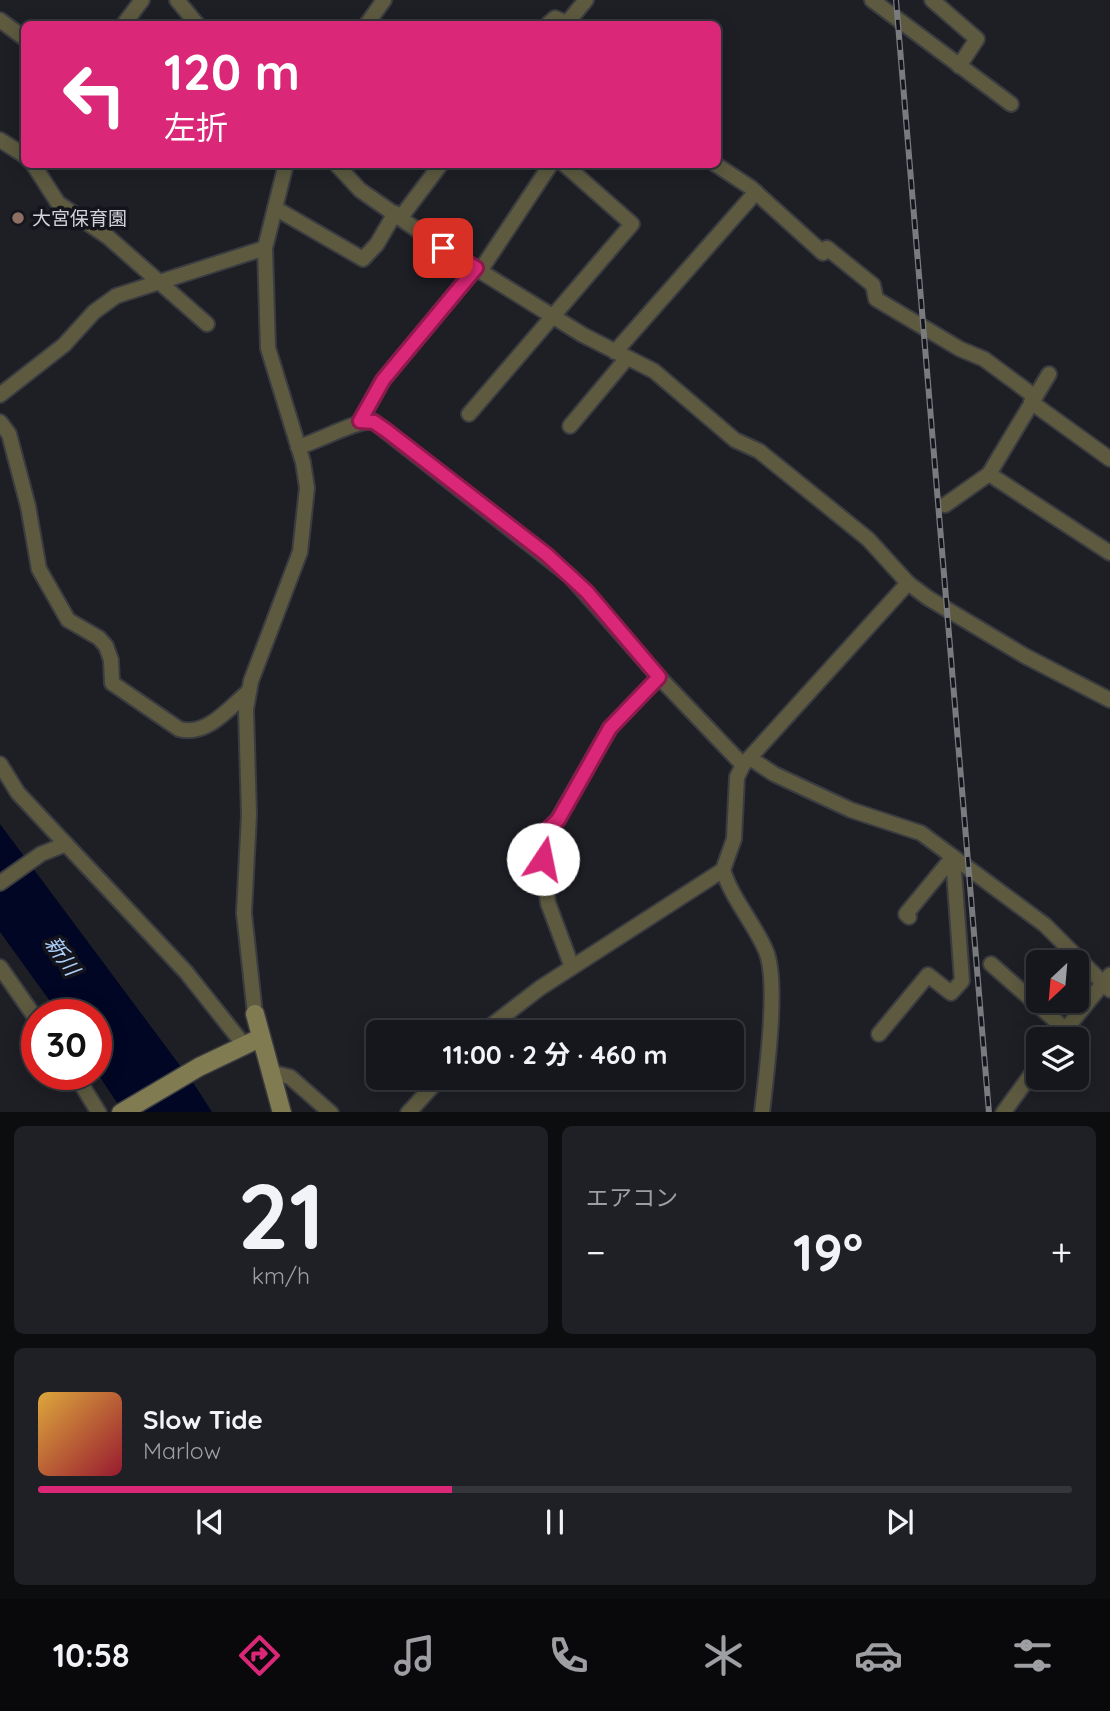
<!DOCTYPE html>
<html lang="ja">
<meta charset="utf-8">
<style>
body{margin:0;font-family:Quicksand,"Noto Sans JP",sans-serif;background:#1f2025;color:#f1f3f6;height:100vh;display:flex;flex-direction:column;font-size:26px;white-space:nowrap}
*{box-sizing:border-box;margin:0}
p{font-size:23px;color:#9e9fa3}
.icon{flex:none;width:38px;height:38px;fill:none;stroke:currentColor;stroke-width:2;stroke-linecap:round;stroke-linejoin:round}
.map{position:relative;height:1112px;overflow:hidden}
.side{display:flex;flex-direction:column;gap:14px;padding:14px;background:#0c0d0f;flex:1}
.side>*{flex:none}
.top-card{position:absolute;left:21px;top:21px;width:700px;height:147px;border-radius:10px;box-shadow:0 4px 18px #0003,0 0 0 2px #35363b;background:#db2777;color:#fff;overflow:hidden}
.needle{width:46px;rotate:206deg}
.buttons{position:absolute;left:1026px;top:950px;display:grid;gap:14px}
.buttons a{display:grid;place-items:center;width:63px;height:63px;border-radius:10px;background:#16171c;box-shadow:0 4px 18px #0003,0 0 0 2px #35363b;font-size:35px}
.speed{position:absolute;left:21px;top:999px;display:flex;gap:14px;font-size:35px;font-weight:700;text-align:center}
.speed>*{display:grid;place-content:center;width:91px;height:91px;border-radius:50%;background:#16171c;box-shadow:0 4px 18px #0003,0 0 0 2px #35363b;line-height:1}
.speed .limit{border:10px solid #d22;background:#fff;color:#111}
.pin{position:absolute;display:grid;place-items:center;width:60px;height:60px;color:#fff;margin:-30px;border-radius:14px;box-shadow:0 4px 10px #0006}
.me{position:absolute;width:77px;margin:-38px;rotate:11deg;stroke-linejoin:round;filter:drop-shadow(0 0 5px #0008)}
.turn{display:flex;align-items:center;gap:24px;height:147px;padding:0 28px;font-size:32px}
.turn .icon{width:91px;height:91px;stroke-width:2.5}
.turn b{display:block;font-size:49px;line-height:60px}
.big{font-size:52px;font-weight:700;line-height:1.1}
.side .card{flex:1;display:flex;flex-direction:column;justify-content:center;gap:10px;min-width:0;padding:0 24px;border-radius:10px;background:#1f2025}
.side .dial{align-items:center;gap:0}
.dial b{font-size:91px;line-height:1}
.song{display:flex;align-items:center;gap:21px}
.cover{width:84px;height:84px;border-radius:10px;background:linear-gradient(135deg,hsl(40 70% 55%),hsl(350 70% 35%))}
.played{height:7px;border-radius:4px;background:linear-gradient(90deg,#db2777 40%,#35363b 40%)}
.keys{display:flex;justify-content:space-around;direction:ltr}
.heat{display:flex;justify-content:space-between;align-items:center;font-size:38px;direction:ltr}
.side .tiles{flex:1;display:grid;gap:14px;grid-template-columns:1fr 1fr}
.card:last-child{grid-column:span 2}
.trip{position:absolute;left:366px;top:1020px;width:378px;height:70px;border-radius:10px;background:#16171c;box-shadow:0 4px 18px #0003,0 0 0 2px #35363b;font-weight:700;line-height:70px;text-align:center}
.dock{display:flex;height:112px;justify-content:space-around;align-items:center;background:#09090b;color:#9e9fa3}
.dock .icon{width:49px;height:49px}
.dock .active{color:#db2777}
.dock b{font-size:32px;color:#f1f3f6}
.map>svg:first-child{display:block}
</style>
<div class="map">
<svg width="1110" height="1113" viewBox="0 0 1110 1113">
<rect width="100%" height="100%" fill="#1d1f25"/>
<!-- water -->
<polygon fill="#000624" points="0,824 196,1087 212,1112 123,1112 96,1071 96,1015 60,1015 0,932"/>
<g fill="none" stroke-linecap="round" stroke-linejoin="round">
<!-- street casing -->
<g stroke="#3a3c41" stroke-width="18">
<g id="street">
<polyline points="177,0 197,24"/>
<polyline points="872,0 1011,104"/>
<polyline points="932,0 977,39 959,66"/>
<polyline points="0,20 24,38"/>
<polyline points="124,24 142,0"/>
<polyline points="367,24 384,0"/>
<polyline points="548,24 555,18 567,23 586,0"/>
<polyline points="0,140 24,155"/>
<polyline points="33,164 58,203 108,237 207,324"/>
<polyline points="336,164 360,190 443,248 583,335 654,371 735,440 759,451 868,539 908,583 928,598 1025,656 1110,700"/>
<polyline points="715,164 750,187 823,253 827,248 873,285 876,299 960,349 984,359 1034,396"/>
<polyline points="275,208 363,259 377,244 395,213"/>
<polyline points="401,217 441,164"/>
<polyline points="480,271 551,164"/>
<polyline points="615,352 756,192"/>
<polyline points="0,395 64,345 94,312 116,296 265,248"/>
<polyline points="1031,402 1110,459"/>
<polyline points="469,414 632,224 564,164"/>
<polyline points="360,421 383,380 476,268"/>
<path d="M0,422L9,434L28,506L39,569L68,620L99,638L106,646L111,660L112,683L179,729C207,737 230,707 249,691"/>
<polyline points="570,426 627,358"/>
<path d="M298,447C317,442 360,418 374,422L570,576L659,677L743,765"/>
<polyline points="989,474 1110,553"/>
<polyline points="945,505 989,474 1049,374"/>
<polyline points="750,758 774,774 851,810 921,833 1045,925 1110,990"/>
<polyline points="0,764 18,793 186,972 244,1045"/>
<polyline points="0,883 41,854 66,844"/>
<polyline points="909,917 906,914 953,857"/>
<polyline points="991,964 1065,1029"/>
<polyline points="0,967 37,1020"/>
<polyline points="572,967 548,903 540,837 558,819 610,728 659,677"/>
<polyline points="255,1014 244,913 249,815 246,709 251,681 300,552 307,488 303,462 268,348 265,248 286,164"/>
<polyline points="483,1032 540,988 723,870"/>
<polyline points="879,1034 928,975 951,993 962,981 953,857"/>
<polyline points="1057,1040 1110,975"/>
<polyline points="274,1073 290,1077 331,1113"/>
<polyline points="75,1074 99,1113"/>
<polyline points="408,1113 440,1078"/>
<path d="M762,1113C766,1076 779,982 766,951C754,923 732,899 723,870L734,839L737,777L743,765L908,583"/>
<polyline points="1003,1113 1038,1065"/>
</g>
</g>
<!-- secondary casing -->
<g stroke="#3a3c41" stroke-width="21">
<g id="secondary">
<polyline points="255,1014 282,1113"/>
<polyline points="121,1113 199,1067 260,1038"/>
</g>
</g>
<!-- street -->
<use href="#street" stroke="#5d5a40" stroke-width="14"/>
<!-- secondary -->
<use href="#secondary" stroke="#817b51" stroke-width="18"/>
<!-- rail casing -->
<g stroke="#797b7f" stroke-width="6">
<polyline id="rail" points="896,0 989,1113"/>
</g>
<!-- rail -->
<use href="#rail" stroke="#14151c" stroke-width="3.5" stroke-dasharray="10" stroke-linecap="butt"/>
</g>
<g fill="none" stroke-linecap="round" stroke-linejoin="round">
<!-- route casing -->
<g stroke="#8e194d" stroke-width="18">
<polyline id="route" points="443,248 476,268 383,380 360,421 374,422 387,431 547,555 587,592 659,677 610,728 558,820 540,836 543,859"/>
</g>
<!-- route -->
<use href="#route" stroke="#db2777" stroke-width="12"/>
</g>
<!-- markers -->
<circle fill="#8d6e63" stroke="#14151c" stroke-width="2.5" cx="18" cy="218" r="7"/>
<g text-anchor="middle" stroke-width="7" stroke-linejoin="round" paint-order="stroke">
<!-- poi labels -->
<g font-size="19" fill="#d1d2d6" stroke="#14151c" text-anchor="start">
<text x="32" y="225">大宮保育園</text>
</g>
<!-- water labels -->
<g font-size="21" font-style="italic" fill="#accdf9" stroke="#14151c">
<text transform="translate(62 956) rotate(55)" y="7">新川</text>
</g>
</g>
</svg>
<div class="buttons">
<a><svg class="needle" viewBox="-14 -14 28 28"><path d="M0-13l5 13h-10z" fill="#e53935"/><path d="M0 13l5-13h-10z" fill="#9e9fa3"/></svg></a>
<a><svg class="icon" aria-label="layers" viewBox="0 0 24 24"><path d="M12 4l9 5-9 5-9-5zM3 14l9 5 9-5"/></svg></a>
</div>
<div class="speed"><div class="limit">30</div></div>
<div class="pin" style="left:443px;top:248px;background:#d93025"><svg class="icon" aria-label="arrive" viewBox="0 0 24 24"><path d="M6 21V4h12l-3 4 3 4H6"/></svg></div>
<svg class="me" style="left:543px;top:859px" viewBox="-20 -20 40 40"><circle r="19" fill="#fff"/><path d="M0-13L10 11 0 6-10 11z" fill="#db2777"/></svg>
<div class="trip">11:00 · 2 分 · 460 m</div>
<div class="top-card">
<div class="turn"><svg class="icon" aria-label="left" viewBox="0 0 24 24"><path d="M17 20v-9H6M10 6l-5 5 5 5"/></svg><div><b>120 m</b>左折</div></div>
</div>
</div>
<section class="side">
<div class="tiles">
<div class="card dial"><b>21</b><p>km/h</p></div>
<div class="card"><p>エアコン</p>
<div class="heat"><a>−</a><b class="big">19°</b><a>+</a></div>
</div>
<div class="card">
<div class="song"><i class="cover"></i><div><b>Slow Tide</b><p>Marlow</p></div></div>
<div class="played"></div>
<div class="keys"><svg class="icon" aria-label="previous" viewBox="0 0 24 24"><path d="M18 5L8 12l10 7zM5 5v14"/></svg><svg class="icon" aria-label="pause" viewBox="0 0 24 24"><path d="M8 5v14M16 5v14"/></svg><svg class="icon" aria-label="next" viewBox="0 0 24 24"><path d="M6 5l10 7-10 7zM19 5v14"/></svg></div>
</div>
</div>
</section>
<nav class="dock">
<b>10:58</b>
<svg class="icon active" aria-label="directions" viewBox="0 0 24 24"><path d="M12 3l9 9-9 9-9-9zM9 14v-3h6M13 9l2 2-2 2"/></svg>
<svg class="icon" aria-label="music" viewBox="0 0 24 24"><path d="M9 18V5l10-2v13"/><circle cx="6" cy="18" r="3"/><circle cx="16" cy="16" r="3"/></svg>
<svg class="icon" aria-label="phone" viewBox="0 0 24 24"><path d="M5 4h4l2 5-3 2q2 4 5 5l2-3 5 2v4C11 20 4 13 5 4z"/></svg>
<svg class="icon" aria-label="climate" viewBox="0 0 24 24"><path d="M12 3v18M4 7l16 10M4 17L20 7"/></svg>
<svg class="icon" aria-label="car" viewBox="0 0 24 24"><path d="M5 17H2v-5l4-1 3-4h7l3 4 3 1v5h-3M9 17h6M6 11h13"/><circle cx="7" cy="17" r="2"/><circle cx="17" cy="17" r="2"/></svg>
<svg class="icon" aria-label="filters" viewBox="0 0 24 24"><path d="M4 7h16M4 17h16"/><circle cx="9" cy="7" r="2"/><circle cx="15" cy="17" r="2"/></svg>
</nav>
